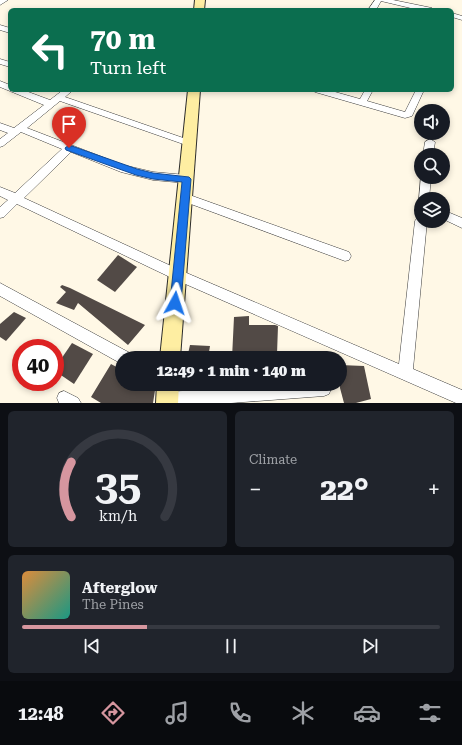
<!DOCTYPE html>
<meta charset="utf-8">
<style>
body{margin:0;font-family:"Roboto Serif",serif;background:#20242c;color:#f1f3f6;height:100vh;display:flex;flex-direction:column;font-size:15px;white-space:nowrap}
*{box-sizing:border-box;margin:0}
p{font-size:13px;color:#9ea1a6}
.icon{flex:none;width:22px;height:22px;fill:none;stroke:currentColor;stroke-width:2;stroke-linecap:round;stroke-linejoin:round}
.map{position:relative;height:403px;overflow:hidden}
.sheet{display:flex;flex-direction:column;gap:8px;padding:8px;background:#0d0f14;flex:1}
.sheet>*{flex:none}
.banner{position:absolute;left:8px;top:8px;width:446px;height:84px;border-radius:6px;box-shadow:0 2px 6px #0003;background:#0b6e4f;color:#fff;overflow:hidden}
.controls{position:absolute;left:414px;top:104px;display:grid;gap:8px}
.controls a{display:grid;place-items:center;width:36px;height:36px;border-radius:50%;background:#171b24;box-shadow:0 2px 6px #0003;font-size:20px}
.speed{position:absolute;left:12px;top:339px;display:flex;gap:8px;font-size:20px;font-weight:700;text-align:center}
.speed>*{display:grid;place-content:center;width:52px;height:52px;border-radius:50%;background:#171b24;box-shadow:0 2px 6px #0003;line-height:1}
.speed .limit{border:6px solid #d22;background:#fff;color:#111}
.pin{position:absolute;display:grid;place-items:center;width:34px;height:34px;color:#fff;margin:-41px -17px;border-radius:50% 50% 50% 0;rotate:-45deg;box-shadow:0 0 4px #0007}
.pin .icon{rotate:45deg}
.me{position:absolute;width:44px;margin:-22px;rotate:5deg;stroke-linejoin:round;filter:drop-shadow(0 0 3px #0008)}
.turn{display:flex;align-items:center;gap:14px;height:84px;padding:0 16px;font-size:18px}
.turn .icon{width:52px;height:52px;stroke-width:2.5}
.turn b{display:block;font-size:28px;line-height:34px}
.big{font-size:30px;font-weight:800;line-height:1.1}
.sheet .tile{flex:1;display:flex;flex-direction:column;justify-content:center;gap:6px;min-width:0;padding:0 14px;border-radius:6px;background:#20242c}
.sheet .dial{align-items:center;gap:0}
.dial svg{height:104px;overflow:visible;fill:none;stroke:#363941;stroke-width:7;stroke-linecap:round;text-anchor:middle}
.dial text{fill:#f1f3f6;stroke:none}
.song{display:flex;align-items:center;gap:12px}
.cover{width:48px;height:48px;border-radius:6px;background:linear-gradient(135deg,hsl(30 70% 55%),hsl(170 70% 35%))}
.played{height:4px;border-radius:2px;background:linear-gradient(90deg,#d6969f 30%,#363941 30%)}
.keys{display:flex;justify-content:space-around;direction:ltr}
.heat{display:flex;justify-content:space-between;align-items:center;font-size:22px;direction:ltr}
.sheet .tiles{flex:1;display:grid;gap:8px;grid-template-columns:1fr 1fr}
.tile:last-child{grid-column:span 2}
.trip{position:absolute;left:115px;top:351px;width:232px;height:40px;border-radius:20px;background:#171b24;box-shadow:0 2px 6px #0003;font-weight:800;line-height:40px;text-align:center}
.dock{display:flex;height:64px;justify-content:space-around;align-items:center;background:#090b0e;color:#9ea1a6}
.dock .icon{width:28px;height:28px}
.dock .current{color:#d6969f}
.dock b{font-size:18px;color:#f1f3f6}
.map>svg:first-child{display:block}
</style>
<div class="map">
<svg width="462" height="403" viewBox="0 0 462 403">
<rect width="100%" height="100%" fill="#fff8e6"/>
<!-- building -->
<g fill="#524a46">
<polygon points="118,255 137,267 115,292 97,280"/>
<polygon points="62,285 70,288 145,325 128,345 78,303 74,310 56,303 66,292 60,287"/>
<polygon points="14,312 26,318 6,341 0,337 0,324"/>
<polygon points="249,316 249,325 275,325 278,326 277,354 250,353 250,358 232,358 234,317"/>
<polygon points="72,343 93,354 74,384 55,371 55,368"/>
<polygon points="190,345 210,346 208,358 187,358"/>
<polygon points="111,364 122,370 122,384 156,384 153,403 101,403 91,397"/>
<polygon points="340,365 364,366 371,399 356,403 344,403 340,388"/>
</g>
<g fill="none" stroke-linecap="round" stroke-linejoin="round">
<!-- street casing -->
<g stroke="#3c3c3c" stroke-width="1">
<g id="street">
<polygon points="0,0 8,0 0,5"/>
<polygon points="375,0 393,0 432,8 433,10 419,10 381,1 376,10 368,10"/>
<polygon points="452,13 462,16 462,20 452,17"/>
<polygon points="0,25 10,28 10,33 0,30"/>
<polygon points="0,59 10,62 10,67 0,64"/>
<polygon points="0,81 10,85 10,90 23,90 50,100 63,90 73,90 65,97 192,141 194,143 189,146 186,145 60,101 27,128 123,165 153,172 186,175 190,176 191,179 190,182 186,183 153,180 121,172 71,152 24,198 182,271 399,364 415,221 417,218 421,216 421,221 427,221 413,369 462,390 462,403 456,403 174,279 17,204 4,217 0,218 0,207 8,200 0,196 0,187 15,193 62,149 21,132 3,146 0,147 0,139 8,133 0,130 0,123 14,128 44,105 0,87"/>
<polygon points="314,90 328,90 360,99 365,90 373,90 367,101 405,112 416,90 424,90 412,116 405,118 315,92"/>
<polygon points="430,139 435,142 433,155 423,155 425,142"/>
<polygon points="421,177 431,177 429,199 421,199 421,202 419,199"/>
<polygon points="184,193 349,252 351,256 349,260 345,261 180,200 179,197 180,194"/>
<polygon points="443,210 462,218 462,228 443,219"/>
<polygon points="0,283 130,353 132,358 122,358 122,364 120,363 0,296"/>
<polygon points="289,384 329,384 331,389 329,394 324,396 231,403 161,403 159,400 162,395 167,392"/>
<polygon points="64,391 78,398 81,403 59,403 57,398 59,393"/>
</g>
</g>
<!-- secondary casing -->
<g stroke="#2b2b2b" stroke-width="2">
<g id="secondary">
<polygon points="195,0 205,0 204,10 194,10"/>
<polygon points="188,90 200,90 180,358 160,358"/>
<polygon points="157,384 179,384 178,403 156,403"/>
</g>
</g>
<!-- street -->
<use href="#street" fill="#fff" fill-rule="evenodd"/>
<!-- secondary -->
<use href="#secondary" fill="#feeea2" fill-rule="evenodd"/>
</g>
<!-- route -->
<polygon fill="#1a73e8" stroke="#114b97" points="69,145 137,169 153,173 189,177 191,179 181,303 179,306 175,308 171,306 170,303 182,182 153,179 136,175 66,150 65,148"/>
</svg>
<div class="controls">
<a><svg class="icon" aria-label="sound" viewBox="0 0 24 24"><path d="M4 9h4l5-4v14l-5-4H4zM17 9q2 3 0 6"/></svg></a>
<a><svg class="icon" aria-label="search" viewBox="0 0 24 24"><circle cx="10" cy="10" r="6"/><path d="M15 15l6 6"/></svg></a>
<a><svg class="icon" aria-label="layers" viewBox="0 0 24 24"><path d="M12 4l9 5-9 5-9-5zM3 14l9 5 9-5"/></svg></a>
</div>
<div class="speed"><div class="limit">40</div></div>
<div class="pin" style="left:69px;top:148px;background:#d93025"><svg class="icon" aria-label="arrive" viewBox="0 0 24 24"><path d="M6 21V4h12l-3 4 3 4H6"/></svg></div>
<svg class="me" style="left:175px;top:303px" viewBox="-20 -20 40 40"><path d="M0-17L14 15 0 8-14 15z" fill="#1a73e8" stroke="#fff" stroke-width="4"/></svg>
<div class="trip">12:49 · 1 min · 140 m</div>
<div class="banner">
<div class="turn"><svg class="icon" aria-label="left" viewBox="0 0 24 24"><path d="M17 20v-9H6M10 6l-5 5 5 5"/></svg><div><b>70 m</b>Turn left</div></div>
</div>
</div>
<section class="sheet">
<div class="tiles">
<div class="tile dial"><svg viewBox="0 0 100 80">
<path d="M14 69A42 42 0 1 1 86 69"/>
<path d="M14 69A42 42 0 0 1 14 27" stroke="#d6969f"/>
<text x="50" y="56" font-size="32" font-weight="700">35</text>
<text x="50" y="72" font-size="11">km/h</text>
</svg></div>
<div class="tile"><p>Climate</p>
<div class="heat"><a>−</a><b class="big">22°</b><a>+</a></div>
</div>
<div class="tile">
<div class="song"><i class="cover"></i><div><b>Afterglow</b><p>The Pines</p></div></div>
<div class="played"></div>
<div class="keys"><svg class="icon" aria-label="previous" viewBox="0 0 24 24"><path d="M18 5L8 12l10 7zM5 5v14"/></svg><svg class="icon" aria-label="pause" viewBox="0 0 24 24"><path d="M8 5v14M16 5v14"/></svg><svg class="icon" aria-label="next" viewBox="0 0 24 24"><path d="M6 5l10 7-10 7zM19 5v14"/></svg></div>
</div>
</div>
</section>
<nav class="dock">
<b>12:48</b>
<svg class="icon current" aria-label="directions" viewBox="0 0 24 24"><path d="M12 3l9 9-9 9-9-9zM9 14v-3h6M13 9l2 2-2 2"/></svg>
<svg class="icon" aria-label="music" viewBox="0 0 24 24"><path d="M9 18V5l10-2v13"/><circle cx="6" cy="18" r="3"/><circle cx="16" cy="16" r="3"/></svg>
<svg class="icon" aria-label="phone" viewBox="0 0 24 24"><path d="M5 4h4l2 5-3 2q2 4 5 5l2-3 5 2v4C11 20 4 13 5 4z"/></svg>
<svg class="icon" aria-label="climate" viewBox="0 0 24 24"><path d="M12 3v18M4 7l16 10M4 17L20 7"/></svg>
<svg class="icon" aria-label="car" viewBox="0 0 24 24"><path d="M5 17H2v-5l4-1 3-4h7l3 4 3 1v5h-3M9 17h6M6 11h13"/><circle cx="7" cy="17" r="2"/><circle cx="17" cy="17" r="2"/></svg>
<svg class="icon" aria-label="filters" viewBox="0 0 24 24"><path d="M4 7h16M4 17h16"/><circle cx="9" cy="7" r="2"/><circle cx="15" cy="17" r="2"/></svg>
</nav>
